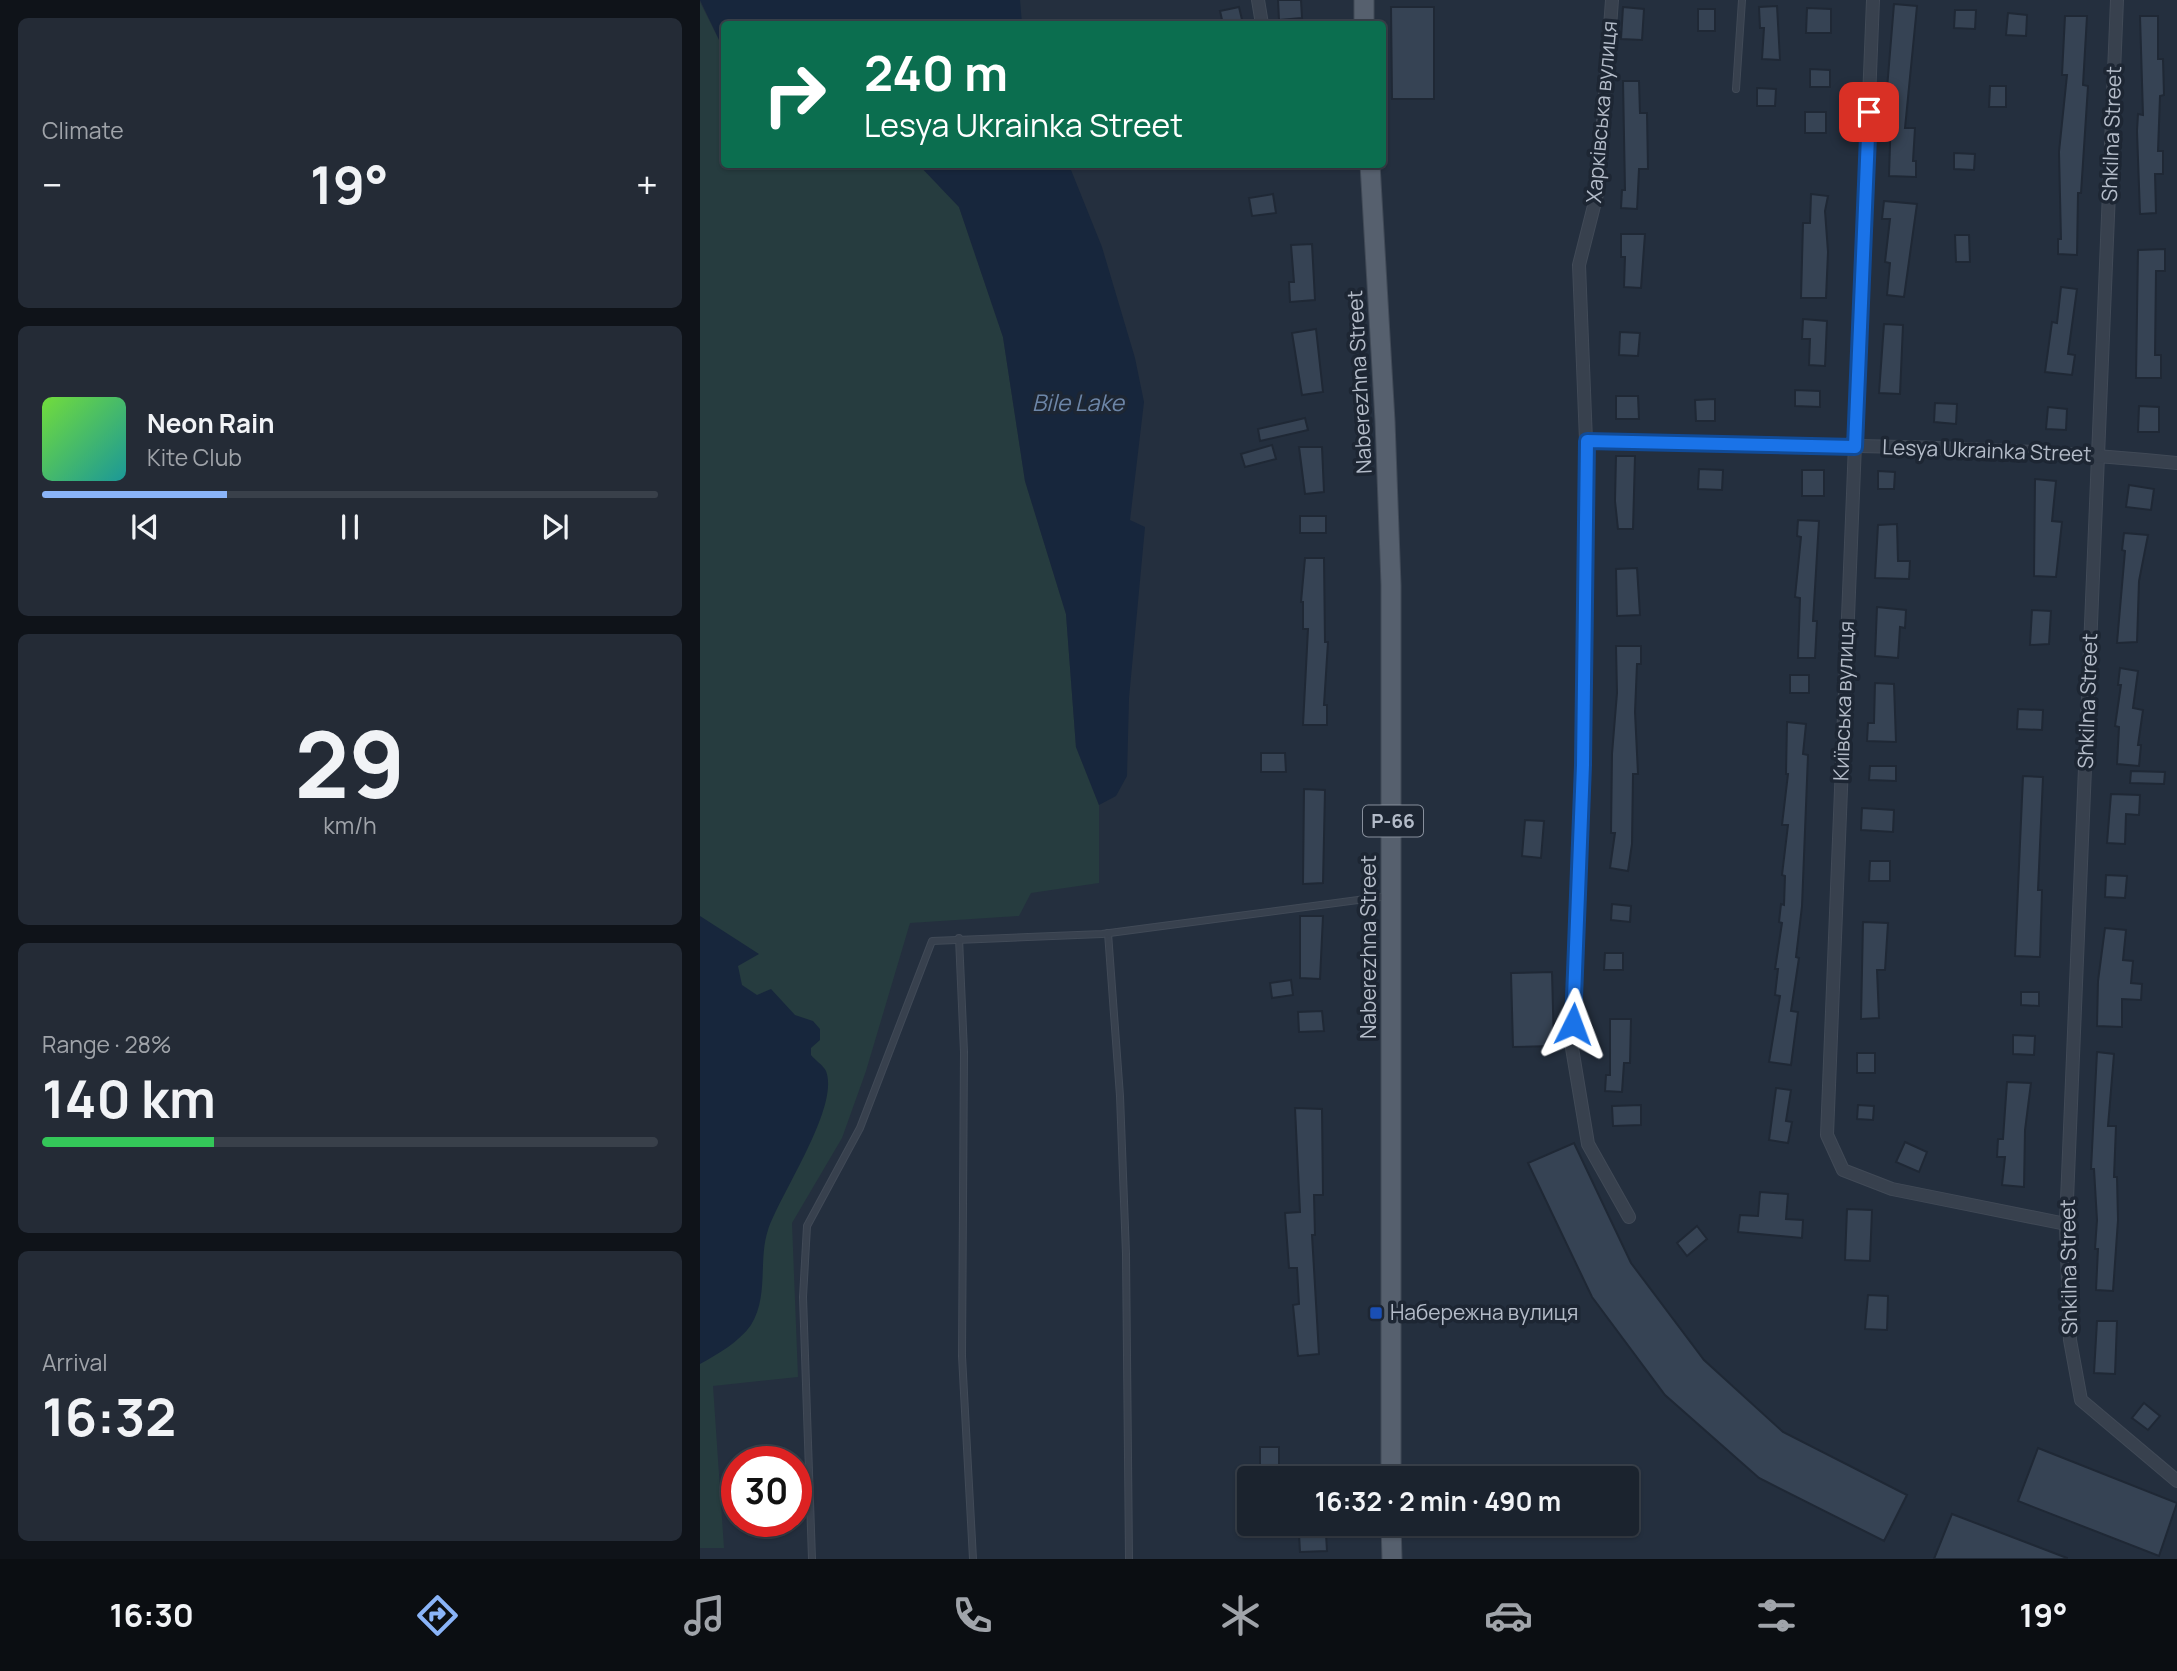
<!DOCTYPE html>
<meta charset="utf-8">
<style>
body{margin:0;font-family:Manrope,sans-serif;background:#242b36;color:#f1f3f6;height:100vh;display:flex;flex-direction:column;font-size:26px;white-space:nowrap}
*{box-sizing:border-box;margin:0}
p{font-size:23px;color:#a0a4aa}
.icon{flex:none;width:38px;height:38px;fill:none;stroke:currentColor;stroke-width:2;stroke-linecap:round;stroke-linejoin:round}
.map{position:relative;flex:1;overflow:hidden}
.sheet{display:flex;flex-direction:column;gap:18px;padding:18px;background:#0f1319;width:700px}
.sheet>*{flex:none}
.guide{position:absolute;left:21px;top:21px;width:665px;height:147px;border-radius:7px;box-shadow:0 2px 5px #0004,0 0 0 2px #39404a;background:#0b6e4f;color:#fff;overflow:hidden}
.speed{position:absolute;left:21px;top:1446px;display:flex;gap:14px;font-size:35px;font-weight:700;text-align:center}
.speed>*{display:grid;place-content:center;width:91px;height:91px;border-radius:50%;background:#1b232e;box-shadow:0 2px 5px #0004,0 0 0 2px #39404a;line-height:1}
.speed .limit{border:10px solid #d22;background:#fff;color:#111}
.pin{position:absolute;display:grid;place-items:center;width:60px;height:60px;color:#fff;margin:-30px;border-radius:14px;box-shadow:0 4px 10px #0006}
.me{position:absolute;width:77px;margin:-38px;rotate:3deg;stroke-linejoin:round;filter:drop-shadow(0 0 5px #0008)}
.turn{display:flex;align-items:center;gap:24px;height:147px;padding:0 28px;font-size:32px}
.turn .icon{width:91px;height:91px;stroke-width:2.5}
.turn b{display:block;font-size:49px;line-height:60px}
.big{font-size:52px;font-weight:700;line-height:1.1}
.sheet .card{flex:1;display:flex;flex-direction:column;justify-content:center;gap:10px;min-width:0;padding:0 24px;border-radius:10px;background:#242b36}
.sheet .dial{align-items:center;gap:0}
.dial b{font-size:91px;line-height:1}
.song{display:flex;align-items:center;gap:21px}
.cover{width:84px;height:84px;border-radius:10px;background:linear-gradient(135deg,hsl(100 70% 55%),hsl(180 70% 35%))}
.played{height:7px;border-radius:4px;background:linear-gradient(90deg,#8ab4f8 30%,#39404a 30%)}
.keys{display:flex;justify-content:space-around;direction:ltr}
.heat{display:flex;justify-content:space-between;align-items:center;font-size:38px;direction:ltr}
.charge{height:10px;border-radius:5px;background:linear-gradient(90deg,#34c759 28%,#39404a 0)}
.trip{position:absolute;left:537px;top:1466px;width:402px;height:70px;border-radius:7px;background:#1b232e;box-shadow:0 2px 5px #0004,0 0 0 2px #39404a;font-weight:700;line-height:70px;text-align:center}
.tabs{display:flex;height:112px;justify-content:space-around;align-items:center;background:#0b0e12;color:#a0a4aa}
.tabs .icon{width:49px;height:49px}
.tabs .on{color:#8ab4f8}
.tabs b{font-size:32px;color:#f1f3f6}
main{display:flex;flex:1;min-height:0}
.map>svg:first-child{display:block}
</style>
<main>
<section class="sheet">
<div class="card"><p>Climate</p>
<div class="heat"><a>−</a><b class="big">19°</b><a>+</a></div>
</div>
<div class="card">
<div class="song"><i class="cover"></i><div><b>Neon Rain</b><p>Kite Club</p></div></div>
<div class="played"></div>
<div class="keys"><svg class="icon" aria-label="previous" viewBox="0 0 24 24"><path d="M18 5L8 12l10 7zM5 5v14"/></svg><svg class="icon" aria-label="pause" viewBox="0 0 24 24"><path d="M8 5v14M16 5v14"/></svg><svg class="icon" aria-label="next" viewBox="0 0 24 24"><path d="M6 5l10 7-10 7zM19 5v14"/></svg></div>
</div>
<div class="card dial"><b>29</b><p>km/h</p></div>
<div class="card"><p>Range · 28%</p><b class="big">140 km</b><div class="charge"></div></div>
<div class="card"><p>Arrival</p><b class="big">16:32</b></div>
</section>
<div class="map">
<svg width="1477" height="1559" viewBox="0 0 1477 1559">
<rect width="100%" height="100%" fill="#242f3e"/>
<!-- green -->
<polygon fill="#263c3f" points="0,2 24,50 24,164 219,165 259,207 303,337 325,481 366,614 376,747 399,805 399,883 331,893 319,916 210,923 166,1071 142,1138 92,1223 98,1377 13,1386 24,1548 0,1548"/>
<!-- water -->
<g fill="#17263c">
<polygon points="0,0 320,0 322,24 24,24 24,50"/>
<polygon points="219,165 369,165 402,247 435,358 444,402 430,520 445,527 429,698 427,776 416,796 399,805 376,747 366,614 325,481 303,337 259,207"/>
<path d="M0,916L59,954L38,966L42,985L57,995L71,989L95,1015L113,1021L120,1029V1040L111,1048V1055C115,1060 123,1065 126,1071C140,1107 80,1194 68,1230C58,1260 69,1296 51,1325C39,1342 18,1354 0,1364Z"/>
</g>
<!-- building -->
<g fill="#364354" stroke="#1f2835" stroke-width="2">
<polygon points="578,0 601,0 602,18 579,20"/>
<polygon points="1194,4 1217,6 1205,128 1215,128 1213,161 1216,161 1216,177 1189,176 1191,113 1185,113"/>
<polygon points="1077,6 1080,60 1062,59 1064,28 1060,28 1059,7"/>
<polygon points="539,7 543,24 523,24 520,11"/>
<polygon points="691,7 734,7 734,99 692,99"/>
<polygon points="923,7 944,9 942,40 921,39"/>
<polygon points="1107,8 1131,9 1131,33 1106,33"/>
<rect x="998" y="9" width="17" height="22"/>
<polygon points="1255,10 1276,10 1275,29 1254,28"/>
<polygon points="1308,13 1327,15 1326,36 1306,35"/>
<polygon points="1365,16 1387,16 1383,85 1388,86 1381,193 1378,193 1377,255 1358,254 1358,239 1361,239 1359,152 1367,75 1362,75"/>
<polygon points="1440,16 1458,16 1458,59 1463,59 1464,95 1460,96 1458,151 1463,151 1463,174 1455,174 1456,213 1440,214 1437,131 1438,114 1443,115"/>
<polygon points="1110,69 1130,70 1130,87 1110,87"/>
<polygon points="923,81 939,81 940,113 947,113 948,169 939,169 937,209 921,208 922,190 925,190"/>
<polygon points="1290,86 1306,86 1306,107 1289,107"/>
<polygon points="1057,88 1076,89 1075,106 1057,106"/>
<rect x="1105" y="112" width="21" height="21"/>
<polygon points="1254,153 1275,154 1274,170 1254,169"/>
<polygon points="573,194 576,213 552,216 549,198"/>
<polygon points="1111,194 1128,196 1125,211 1128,252 1126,298 1101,298 1103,223 1110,223"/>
<polygon points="1184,201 1217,204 1204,297 1187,295 1190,263 1185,262 1190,219 1182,219"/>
<polygon points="921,234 945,234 941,288 924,287 925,257 921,257"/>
<polygon points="1255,235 1269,235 1270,262 1256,262"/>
<polygon points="612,244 615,300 590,302 589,282 594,282 591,245"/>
<polygon points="1465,249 1465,271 1456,271 1455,355 1461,355 1461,378 1436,378 1438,250"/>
<polygon points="1361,287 1377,289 1368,354 1375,355 1372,375 1345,372 1352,322 1357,323"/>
<polygon points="1103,319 1127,321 1125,366 1109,365 1110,339 1102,339"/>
<polygon points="1184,324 1203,325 1200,394 1179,393"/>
<polygon points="616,329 623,392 602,395 592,333"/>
<polygon points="920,332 940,333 938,356 919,355"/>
<polygon points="1095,390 1120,391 1120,407 1095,406"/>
<polygon points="916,396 938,396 939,419 916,419"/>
<polygon points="1015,399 1015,421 996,421 995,400"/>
<polygon points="1235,403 1257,404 1256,424 1234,422"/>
<polygon points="1439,406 1459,407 1459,432 1438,432"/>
<polygon points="1348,407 1367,409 1366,430 1346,429"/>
<polygon points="605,418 608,430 560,441 558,429"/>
<polygon points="572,445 576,459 545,467 541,454"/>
<polygon points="599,447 622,447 624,492 605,494"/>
<polygon points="916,456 935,456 933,529 918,529 915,501"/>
<polygon points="999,469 1023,470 1022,490 998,489"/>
<rect x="1102" y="470" width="22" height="26"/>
<polygon points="1178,471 1195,472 1194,489 1178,489"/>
<polygon points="1335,479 1356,481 1352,521 1362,522 1356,577 1334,576"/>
<polygon points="1429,485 1454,489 1451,510 1426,507"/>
<rect x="600" y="516" width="26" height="17"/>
<polygon points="1098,520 1119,521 1113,621 1117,621 1115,658 1098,658 1100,598 1095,597 1101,537 1097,536"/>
<polygon points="1197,524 1198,561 1210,561 1209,579 1175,578 1178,525"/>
<polygon points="1424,533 1448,535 1439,581 1437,642 1417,643 1425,551 1422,550"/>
<polygon points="605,558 624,558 625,642 628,642 624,705 627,705 627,725 603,725 608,629 603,629 603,602 601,602"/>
<polygon points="937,568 940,615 917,616 916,569"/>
<polygon points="1177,607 1206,610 1205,628 1200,627 1198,658 1175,656"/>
<polygon points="1332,610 1351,611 1349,644 1330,645"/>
<polygon points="916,646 941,646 941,664 937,664 935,712 938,774 933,774 932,844 928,871 910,868 915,833 911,833 912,754 917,693"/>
<polygon points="1420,668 1438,671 1433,708 1443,710 1438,745 1441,745 1439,766 1417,764 1419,727 1415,726 1421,685 1418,685"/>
<rect x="1090" y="675" width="19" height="18"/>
<polygon points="1175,683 1194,684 1196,742 1167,741 1168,723 1174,723"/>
<polygon points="1318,709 1343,710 1342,730 1317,729"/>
<polygon points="1087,722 1106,724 1103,754 1108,755 1102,906 1096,957 1099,958 1091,1011 1098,1012 1091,1065 1069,1062 1080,996 1075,995 1078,969 1075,969 1082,923 1079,922 1081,904 1084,905 1085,876 1082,875 1088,825 1082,825 1088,774 1086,774"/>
<polygon points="561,753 585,753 586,772 561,772"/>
<polygon points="1170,766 1196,766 1196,781 1169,780"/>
<polygon points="1431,771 1465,772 1464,784 1430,783"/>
<polygon points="1323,776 1343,777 1338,890 1342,890 1340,957 1315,956"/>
<polygon points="604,789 625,790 623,883 603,884"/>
<polygon points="1411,794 1440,795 1439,815 1426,814 1425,844 1407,843"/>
<polygon points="1162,808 1194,810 1193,832 1161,830"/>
<polygon points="825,820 844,821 841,858 822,856"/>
<polygon points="1170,861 1190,861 1190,881 1169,881"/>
<polygon points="1406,875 1427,876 1425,898 1405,897"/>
<polygon points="912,904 931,906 930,922 911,920"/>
<polygon points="600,916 623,916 620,979 600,978"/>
<polygon points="1163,922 1188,923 1185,970 1177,970 1179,1018 1161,1019"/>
<polygon points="1405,928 1426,930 1423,960 1433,961 1431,983 1442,984 1441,1000 1422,999 1422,1027 1397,1026 1398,981"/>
<polygon points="905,953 923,953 923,970 904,970"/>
<polygon points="852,972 854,1046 813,1047 811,973"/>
<polygon points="591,980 593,995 572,998 570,983"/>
<polygon points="1321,992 1339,992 1339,1006 1321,1005"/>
<polygon points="622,1011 624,1031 599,1032 598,1012"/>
<polygon points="910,1019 931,1019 930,1063 924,1063 922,1092 905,1091 906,1075 910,1075"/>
<polygon points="1313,1035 1335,1036 1334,1055 1313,1054"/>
<polygon points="1397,1052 1414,1054 1408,1126 1416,1126 1414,1177 1417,1177 1418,1220 1413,1291 1396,1290 1398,1249 1395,1249 1397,1220 1394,1169 1391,1169"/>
<rect x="1157" y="1053" width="18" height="20"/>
<polygon points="1307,1082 1331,1083 1325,1130 1324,1187 1302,1185 1305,1157 1297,1157 1298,1139 1303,1139"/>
<polygon points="1076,1088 1091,1090 1086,1121 1092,1122 1088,1143 1069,1140"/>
<polygon points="941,1105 941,1125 913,1126 912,1106"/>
<polygon points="1158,1105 1174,1106 1173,1120 1157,1119"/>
<polygon points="595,1108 622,1109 623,1195 614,1195 615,1235 612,1235 619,1354 598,1356 593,1305 599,1304 597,1268 589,1268 585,1213 600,1212"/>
<polygon points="1205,1142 1227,1152 1219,1172 1196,1162"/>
<polygon points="874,1143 931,1263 1004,1360 1083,1432 1207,1495 1184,1541 1059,1478 965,1395 892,1297 828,1163"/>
<polygon points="1060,1192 1088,1194 1086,1219 1103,1220 1102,1238 1038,1232 1040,1215 1058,1216"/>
<polygon points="1147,1209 1172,1210 1170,1261 1145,1260"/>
<polygon points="997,1226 1007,1239 987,1256 977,1243"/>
<polygon points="1168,1295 1188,1296 1187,1330 1165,1329"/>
<polygon points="1397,1321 1417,1321 1415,1374 1394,1373"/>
<polygon points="1444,1403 1460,1416 1448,1430 1432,1418"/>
<polygon points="560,1447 579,1447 579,1472 560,1471"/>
<polygon points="1338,1448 1477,1503 1459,1556 1318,1501"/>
<polygon points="1252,1514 1367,1558 1367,1559 1234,1559"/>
<polygon points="599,1534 626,1534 627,1551 600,1552"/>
</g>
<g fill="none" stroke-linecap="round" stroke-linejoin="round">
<!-- service casing -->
<g stroke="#414a57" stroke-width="8">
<g id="service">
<polyline points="1036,89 1042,0"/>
<polyline points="408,933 420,1096 426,1254 429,1559"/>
<polyline points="259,938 264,1052 262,1356 273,1559"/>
<polyline points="112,1559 103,1297 107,1226 160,1128 232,941 402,934 688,896"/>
</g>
</g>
<!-- minor casing -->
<g stroke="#414a57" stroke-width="14">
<g id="minor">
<polyline points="558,0 562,24"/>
<polyline points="912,0 898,190 879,265 886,441 883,765 872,1048 888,1144 929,1217"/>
<polyline points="1173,0 1127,1135 1143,1170 1192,1189 1366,1224"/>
<polyline points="1417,0 1366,1224 1370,1340 1381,1400 1477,1481"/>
<path d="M886,441C1083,446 1281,443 1477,463"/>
</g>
</g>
<!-- primary casing -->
<g stroke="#414a57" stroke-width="21">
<g id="primary">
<polyline points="664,0 664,24"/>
<polyline points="670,164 685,421 691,585 691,1479"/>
<polyline points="691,1524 692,1559"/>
</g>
</g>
<!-- service -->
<use href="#service" stroke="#38414e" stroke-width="6"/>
<!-- minor -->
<use href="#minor" stroke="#38414e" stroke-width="12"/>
<!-- primary -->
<use href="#primary" stroke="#56606e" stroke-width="19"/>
</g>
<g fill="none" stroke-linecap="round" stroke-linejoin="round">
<!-- route casing -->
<g stroke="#114b97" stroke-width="18">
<polyline id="route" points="873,1024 883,765 887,441 1155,447 1169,112"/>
</g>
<!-- route -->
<use href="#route" stroke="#1a73e8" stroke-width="12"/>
</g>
<!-- markers -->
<rect fill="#1a4fb4" stroke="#1d2633" stroke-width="2.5" x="669" y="1306" width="14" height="14" rx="3.5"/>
<g text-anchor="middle" stroke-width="7" stroke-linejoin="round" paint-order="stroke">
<!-- shield labels -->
<rect fill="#1d2633" stroke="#878f9c" stroke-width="2" x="663" y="805.5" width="60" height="31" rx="5"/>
<g font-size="19" font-weight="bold" fill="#b4bcc9">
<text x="693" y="828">Р-66</text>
</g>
<!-- street labels -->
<g font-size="21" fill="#b4bcc9" stroke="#1d2633">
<text transform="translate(902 112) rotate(-85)" y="7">Харківська вулиця</text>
<text transform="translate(1412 134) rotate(-88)" y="7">Shkilna Street</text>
<text transform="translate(660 382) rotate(-93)" y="7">Naberezhna Street</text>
<text transform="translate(1287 451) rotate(2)" y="7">Lesya Ukrainka Street</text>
<text transform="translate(1144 701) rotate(-88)" y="7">Київська вулиця</text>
<text transform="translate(1388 701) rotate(-88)" y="7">Shkilna Street</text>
<text transform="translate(669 947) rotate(-90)" y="7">Naberezhna Street</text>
<text transform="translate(1369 1267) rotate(-91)" y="7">Shkilna Street</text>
</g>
<!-- poi labels -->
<g font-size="21" fill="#b4bcc9" stroke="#1d2633" text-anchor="start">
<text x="690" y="1320">Набережна вулиця</text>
</g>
<!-- water labels -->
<g font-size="23" font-style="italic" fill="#6d86a8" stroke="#1d2633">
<text x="378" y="411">Bile Lake</text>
</g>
</g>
</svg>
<div class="speed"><div class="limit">30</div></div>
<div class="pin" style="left:1169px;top:112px;background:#d93025"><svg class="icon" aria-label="arrive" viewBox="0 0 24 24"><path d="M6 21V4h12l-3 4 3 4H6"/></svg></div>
<svg class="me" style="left:873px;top:1024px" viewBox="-20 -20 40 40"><path d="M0-17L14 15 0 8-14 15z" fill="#1a73e8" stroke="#fff" stroke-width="4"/></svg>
<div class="trip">16:32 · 2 min · 490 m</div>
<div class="guide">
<div class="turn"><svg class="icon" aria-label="right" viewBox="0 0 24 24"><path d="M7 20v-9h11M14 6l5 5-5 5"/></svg><div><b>240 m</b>Lesya Ukrainka Street</div></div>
</div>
</div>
</main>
<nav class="tabs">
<b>16:30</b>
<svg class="icon on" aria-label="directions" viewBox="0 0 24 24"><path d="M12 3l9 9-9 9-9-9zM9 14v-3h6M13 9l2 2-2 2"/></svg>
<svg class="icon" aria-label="music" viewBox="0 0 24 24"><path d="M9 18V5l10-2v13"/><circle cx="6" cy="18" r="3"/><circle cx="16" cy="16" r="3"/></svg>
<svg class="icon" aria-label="phone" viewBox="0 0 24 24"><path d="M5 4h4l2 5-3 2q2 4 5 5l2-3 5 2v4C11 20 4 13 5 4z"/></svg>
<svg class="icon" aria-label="climate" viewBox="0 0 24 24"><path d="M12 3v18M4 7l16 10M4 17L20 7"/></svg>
<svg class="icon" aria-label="car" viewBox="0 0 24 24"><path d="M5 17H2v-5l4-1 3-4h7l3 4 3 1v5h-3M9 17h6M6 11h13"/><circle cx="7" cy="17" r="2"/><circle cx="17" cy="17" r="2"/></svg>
<svg class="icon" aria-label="filters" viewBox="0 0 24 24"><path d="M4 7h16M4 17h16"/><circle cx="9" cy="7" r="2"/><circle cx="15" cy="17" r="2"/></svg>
<b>19°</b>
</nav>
